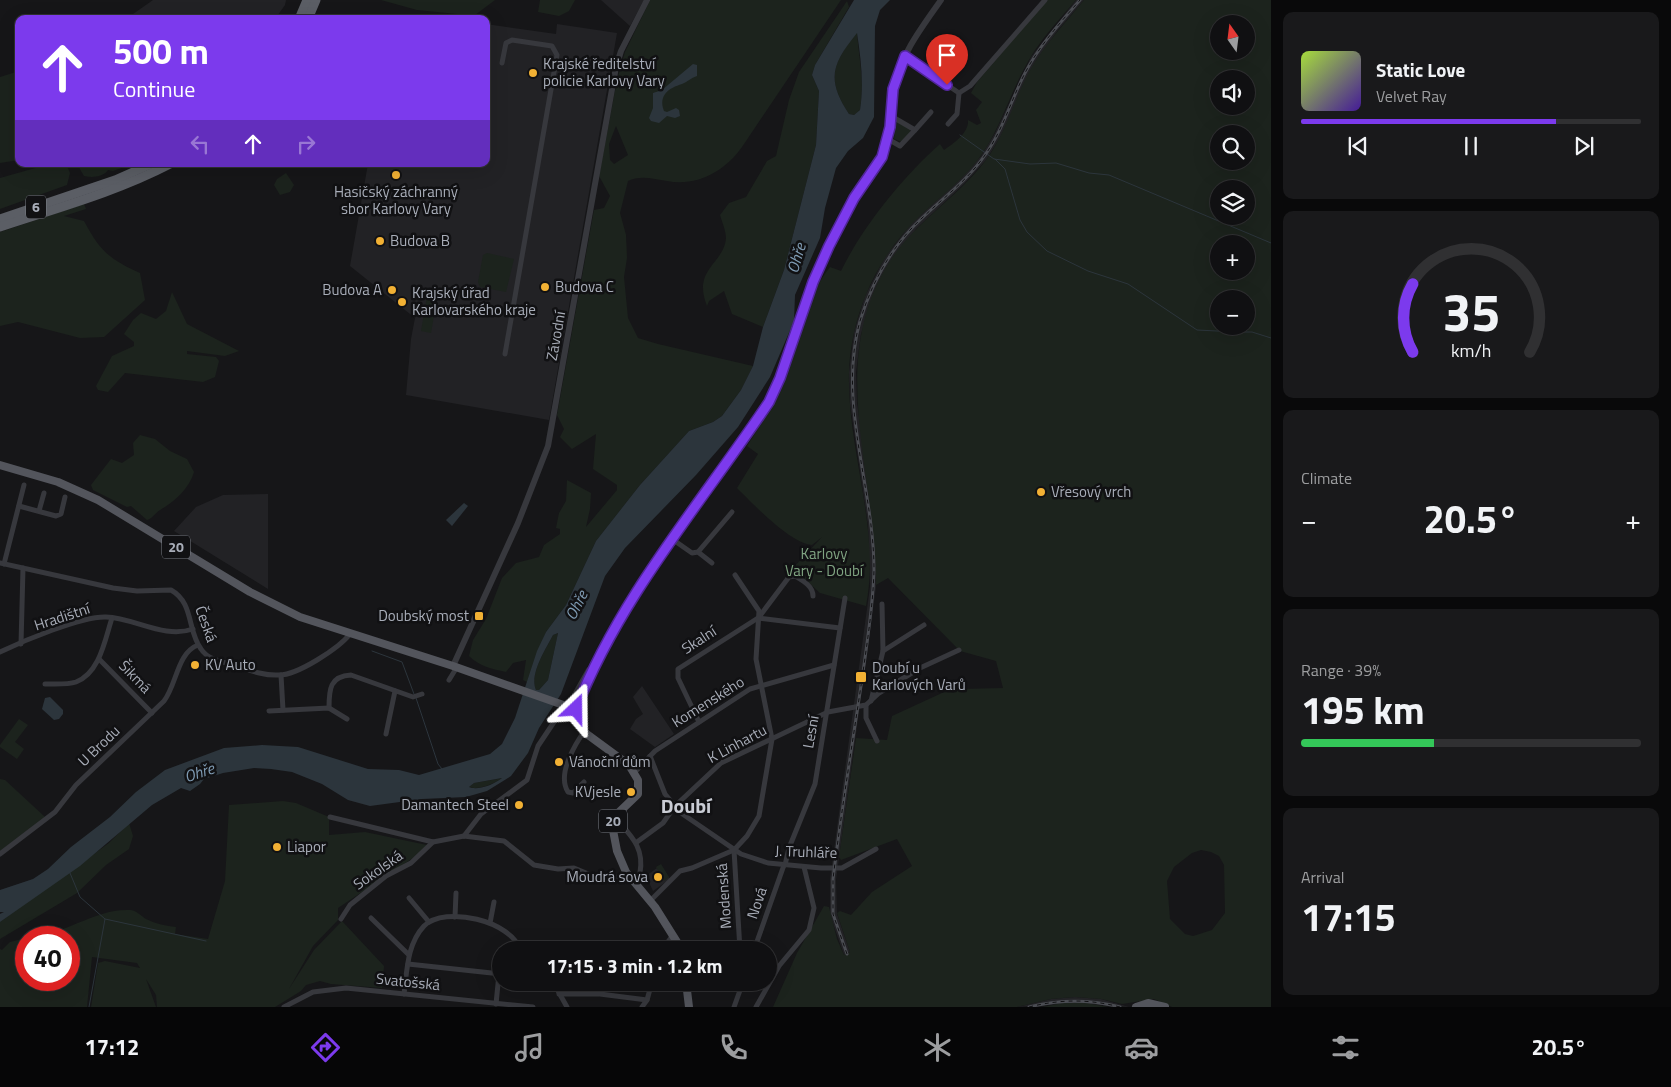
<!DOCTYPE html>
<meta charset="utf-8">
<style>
body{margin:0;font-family:"Titillium Web",sans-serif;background:#19191b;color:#f1f3f6;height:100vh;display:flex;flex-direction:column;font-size:19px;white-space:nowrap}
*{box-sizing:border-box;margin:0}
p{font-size:16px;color:#9c9d9f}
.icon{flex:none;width:28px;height:28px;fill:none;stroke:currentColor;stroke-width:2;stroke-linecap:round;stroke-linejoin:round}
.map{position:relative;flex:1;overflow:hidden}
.sheet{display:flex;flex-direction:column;gap:12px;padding:12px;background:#09090a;width:400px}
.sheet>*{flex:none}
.banner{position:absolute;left:15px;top:15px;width:475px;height:152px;border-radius:10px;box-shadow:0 5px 20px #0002,0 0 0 1px #303032;background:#7c3aed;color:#fff;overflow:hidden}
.needle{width:32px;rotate:346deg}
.tools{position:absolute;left:1210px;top:15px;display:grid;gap:10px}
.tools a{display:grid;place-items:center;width:45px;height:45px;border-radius:50%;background:#101012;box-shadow:0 5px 20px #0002,0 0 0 1px #303032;font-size:25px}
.speed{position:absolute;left:15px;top:926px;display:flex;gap:10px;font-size:25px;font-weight:700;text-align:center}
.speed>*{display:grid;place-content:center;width:65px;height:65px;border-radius:50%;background:#101012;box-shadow:0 5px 20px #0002,0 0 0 1px #303032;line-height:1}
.speed .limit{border:8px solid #d22;background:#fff;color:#111}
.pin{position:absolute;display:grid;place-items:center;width:42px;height:42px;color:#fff;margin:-51px -21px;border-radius:50% 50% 50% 0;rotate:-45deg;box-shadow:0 0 5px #0007}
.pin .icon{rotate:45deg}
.me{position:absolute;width:55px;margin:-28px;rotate:23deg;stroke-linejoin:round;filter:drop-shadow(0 0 4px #0008)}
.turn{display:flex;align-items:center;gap:18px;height:105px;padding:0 15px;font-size:22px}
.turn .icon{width:65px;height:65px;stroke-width:2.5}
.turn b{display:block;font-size:35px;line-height:42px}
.lanes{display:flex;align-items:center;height:48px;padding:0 15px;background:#0003;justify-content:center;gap:25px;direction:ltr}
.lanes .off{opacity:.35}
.big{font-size:38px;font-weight:700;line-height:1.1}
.sheet .card{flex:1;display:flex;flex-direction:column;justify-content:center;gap:8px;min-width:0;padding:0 18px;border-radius:10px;background:#19191b}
.sheet .dial{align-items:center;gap:0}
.dial svg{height:130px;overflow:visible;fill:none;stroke:#303032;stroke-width:7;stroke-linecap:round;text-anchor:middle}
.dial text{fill:#f1f3f6;stroke:none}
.song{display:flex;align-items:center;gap:15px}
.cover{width:60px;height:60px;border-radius:8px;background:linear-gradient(135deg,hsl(80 70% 55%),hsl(260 70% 35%))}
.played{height:5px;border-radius:2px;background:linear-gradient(90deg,#7c3aed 75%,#303032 75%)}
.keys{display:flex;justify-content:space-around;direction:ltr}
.heat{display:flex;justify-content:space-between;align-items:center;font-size:28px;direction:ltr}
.charge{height:8px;border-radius:4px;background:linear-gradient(90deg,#34c759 39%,#303032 0)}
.trip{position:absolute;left:492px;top:941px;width:285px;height:50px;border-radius:25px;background:#101012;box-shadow:0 5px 20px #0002,0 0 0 1px #303032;font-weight:700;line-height:50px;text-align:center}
.menu{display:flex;height:80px;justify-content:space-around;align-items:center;background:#060607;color:#9c9d9f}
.menu .icon{width:35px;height:35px}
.menu .on{color:#7c3aed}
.menu b{font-size:22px;color:#f1f3f6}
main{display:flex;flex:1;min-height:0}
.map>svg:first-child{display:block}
</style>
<main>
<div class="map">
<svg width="1271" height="1007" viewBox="0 0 1271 1007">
<rect width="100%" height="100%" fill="#161618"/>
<!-- built -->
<g fill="#222225">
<polygon points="153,0 286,0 285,5 275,19 126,19"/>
<polygon points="601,0 644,0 630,26"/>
<polygon points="1076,0 1084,0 1058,30 1036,61 1001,136 986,160 964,184 916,229 877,285 861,334 856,372 857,403 874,524 876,587 836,880 837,914 850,952 844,955 830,915 830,879 870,587 868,525 850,404 849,372 854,332 865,296 885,257 911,224 960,179 981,156 995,133 1031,57"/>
<polygon points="486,24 556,34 557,24 617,33 549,420 406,395 411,339 415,318 350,266 368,164 486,164"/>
<polygon points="268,494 268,589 174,531 196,507 223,495"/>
<polygon points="642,686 674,734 655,747 630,729 636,719 643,714 633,697"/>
<polygon points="661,865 670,879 653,891 646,876"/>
<polygon points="1075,997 1101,999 1129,1007 1075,1003 1017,1007 1051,999"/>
</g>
<!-- green -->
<g fill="#1c231d" fill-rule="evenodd">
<polygon points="381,0 495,0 475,15 467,15 417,10"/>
<polygon points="540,0 575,0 569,11 559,16 538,12"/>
<path d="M650,0H841L742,147C725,171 697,187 667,181C654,179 640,175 628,181L620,213L626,235L627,258L624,277L628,318L638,338L658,344L753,366L741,390L722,416L713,422L689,431L640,485L596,541L566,605L546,632L527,682L523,680L526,660L513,663L506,672C492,669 479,666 469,656L473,640L486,619L502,578L516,563L539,557L544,545L560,534V529L556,528L559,513L566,501L567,480L591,493L590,509L586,527L617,490V485L593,469L596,434L572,449L560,437L564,429L557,415L594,210L604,208L610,196L599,176L617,80L625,52ZM616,126L628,155L614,164L610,160L609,144Z"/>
<path d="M1047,0H1076C1057,22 1037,43 1024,69C1009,97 1000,128 982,154C966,178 941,196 921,215C877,256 851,314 849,373C847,451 881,528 866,606L820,593L793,568L822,537L812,545C791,544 753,504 737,488L758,454L747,446C760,425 774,405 783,382C799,344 804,299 830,267L841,271C863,226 902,178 940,144L944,150C954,143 969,133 968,120L977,125L981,123L976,110L982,102L971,93L977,82Z"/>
<path d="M1084,0H1271V1007H1172L1154,999L1122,1004L1101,999L1075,997L1051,999L1017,1007H773L797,953L824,906L829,907L837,939L844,955L850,952L837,913L840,911L851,915L872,892L912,866L897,839L841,860L839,857L856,738L887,740L892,716L942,693L961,689L1003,688L996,661L960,651L888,578L876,585C877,475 825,362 890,261C916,221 958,197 986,160C1006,133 1014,100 1029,72C1044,45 1065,23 1084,0ZM1219,24H1246V51H1219ZM1219,79H1246V106H1219ZM1219,134H1246V161H1219ZM1219,189H1246V216H1219ZM1219,244H1246V271H1219ZM1219,299H1246V326H1219ZM1201,850L1211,852L1219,856L1224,865L1225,913L1212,930L1193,936L1185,934L1170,919L1167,881L1174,867L1192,853Z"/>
<path d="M847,1L849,7L815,65L812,75L819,91L816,145L784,270L763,327L732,314L724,291L709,301L707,306C692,269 724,264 726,238C726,231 722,222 720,215L729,203L746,197L767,161L776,156L789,100L799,72Z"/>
<path d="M857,32C859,61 865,81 860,110L854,115L849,114C826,79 832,64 857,32Z"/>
<polygon points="19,71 19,160 0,163 0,77"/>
<polygon points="895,120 910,128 910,133 902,142 894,139"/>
<path d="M77,164H133L113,171L108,170C103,177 93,178 84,176Z"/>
<polygon points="46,165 67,166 70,173 67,185 0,209 0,178"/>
<polygon points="286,173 294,185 290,192 280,195 274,185 277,179"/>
<path d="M84,204L86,209L64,216L84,221C100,251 109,259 140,273L145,300L104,337L80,338L18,322L0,326V232Z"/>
<polygon points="487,253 514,259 506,292 480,287 478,282 483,255"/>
<polygon points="428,291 438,292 431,333 421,331"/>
<polygon points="172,292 187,324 239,351 225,356 187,351 187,354 216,357 219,361 215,377 203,382 125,373 108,392 98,390 96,386 112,356 134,346 134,342 124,334 133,320 141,313 156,319 166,311"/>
<path d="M140,435L155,439L170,451L187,459L194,472C189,489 175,501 160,510C154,514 153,518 147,520L131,506L127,507L93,490L91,485L111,459L122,463L134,455L133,443Z"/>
<path d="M558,633L548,680L539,690H536C529,674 546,649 553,635Z"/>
<polygon points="19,719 28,725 15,742 24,749 17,759 0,747 0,745"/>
<path d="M503,778C495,783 478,791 469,787L474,783Z"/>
<polygon points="0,779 5,780 45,817 0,851"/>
<path d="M283,801L296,803L329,817V835L365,832L427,845L422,852L338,908V920L313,946L289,989L314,950L342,921L384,966L382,988L331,984L320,981L306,985L301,991L275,1007H157L156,995L146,979L156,1007H91L98,963L105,961L140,968L137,963L92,957L87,1007H0V949L2,950L10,942L26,938V980H69V938L29,937C65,935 96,908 130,910C136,910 141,916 146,919C156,924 166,926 176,927L175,934L208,939L225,881L229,805Z"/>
<polygon points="129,823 133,836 129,849 106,865 77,893 0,939 0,922 109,843"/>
<polygon points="661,864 669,877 664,881 656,867"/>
<polygon points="1062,1003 1086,1003 1108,1007 1043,1007"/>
</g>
<!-- water -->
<g fill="#2c353c" fill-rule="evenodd">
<path d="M854,0H890L880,10L875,26L874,117L863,138L848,151L836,168L825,208L820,238L795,295L794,321L770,377L738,427L696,475L625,548L605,576L561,694L539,728L528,753L511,776L487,791L466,797L422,799L370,806L348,800L322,784L292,772L271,769L254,768L223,773L204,779L200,784L190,791L181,788L152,805L80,866L0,922V914L4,912H0V890L33,879L48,869L71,847L110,817L136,792L165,770L224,748L262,745L298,747L368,769L399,770L419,775L490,754L502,744L515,718L537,651L546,632L566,605L596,541L640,485L689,431L713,422L722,416L741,390L753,366L763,327L784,270L816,145L819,91L812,75L815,65ZM857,33C861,59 864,84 860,110L854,115L849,114C826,79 832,64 857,33ZM558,633L548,680L539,690H536C529,674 546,649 553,635ZM502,778C495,784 478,791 469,787L474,783Z"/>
<path d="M693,64L697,65V76C691,78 687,82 682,84C669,88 658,95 664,111L667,112L676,108L679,110L680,116L675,118L667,116L659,123L651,121L649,118L653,108V93L662,90Z"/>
<polygon points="464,503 468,506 452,526 446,520"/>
<polygon points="50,697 63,710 63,714 59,719 54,720 42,709 45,698"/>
</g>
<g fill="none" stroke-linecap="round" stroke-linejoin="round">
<!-- stream -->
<g stroke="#2c353c" stroke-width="1">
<polyline points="960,135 994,159 1030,164 1056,163 1089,173 1109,175 1271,243"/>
<polyline points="995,159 1005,169 1020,220 1027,232 1047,251 1088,271 1128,284 1197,330 1237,332"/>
<polyline points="1240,332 1252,332 1271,338"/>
<polyline points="372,651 402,662 414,694"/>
<polyline points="416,698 438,764 442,769"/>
<polyline points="70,873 80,897 105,919 89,1007"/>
<polyline points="105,919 206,941"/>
</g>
<!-- minor -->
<g stroke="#37383d" stroke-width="5">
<polyline points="905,56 959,93"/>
<polyline points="502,63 506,43 512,40 552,46 557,55 505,354"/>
<polyline points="959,93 970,86 1045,0"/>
<polyline points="891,116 915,130 931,112"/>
<polyline points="948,124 957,114 959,93"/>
<polyline points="888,139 900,146 915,130"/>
<polyline points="19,506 56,516 61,514 65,497"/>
<polyline points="39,511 44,493"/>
<polyline points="672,539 692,553 698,552 732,512"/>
<polyline points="698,552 712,563"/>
<path d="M0,563L113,588L137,591L171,590C194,603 187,630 201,649C208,660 223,662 234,665C249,670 264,676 279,675C298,675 339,648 350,634"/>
<polyline points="4,564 24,485"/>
<path d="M759,617L789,577L795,576C803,581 813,586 813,596"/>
<polyline points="21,644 23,568"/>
<polyline points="883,651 924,625"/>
<path d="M0,652C23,641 82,616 106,617C135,618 164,639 193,629"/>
<polyline points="99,659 152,713"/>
<polyline points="281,675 283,710"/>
<polyline points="449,680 457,667"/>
<path d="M45,684C54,684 67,685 76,682C100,673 105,639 112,618"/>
<polyline points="871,701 883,651 882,604"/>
<polyline points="866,705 866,718 877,741"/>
<path d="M329,708C329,689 330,676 351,675L413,697L422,694"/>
<polyline points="269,711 329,708 347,719"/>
<polyline points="699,722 678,678 678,669 758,618 840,628"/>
<polyline points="386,734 395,691"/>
<path d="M581,736C572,750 558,776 568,792L573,793L584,782"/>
<polyline points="650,756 665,794 681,813 741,854 768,863 821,868 842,868 876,849"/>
<polyline points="634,773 655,751 750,689 834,665"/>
<polyline points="330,817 433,842"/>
<path d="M620,823C634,839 644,850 640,873L633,879"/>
<polyline points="464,836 481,814 527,780 538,746 558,716 567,710"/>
<polyline points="637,842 663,823 675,806 721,763 828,712 866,705 879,693 920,668 959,650"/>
<polyline points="734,850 740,950"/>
<path d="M0,854L55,812L76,785L164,701C177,684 177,653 198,645"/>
<polyline points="785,865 789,848 815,784 845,598"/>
<polyline points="409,898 429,922"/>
<polyline points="650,901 680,871 692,868 734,850 747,836 759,816 772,739 756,659 759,611 735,575"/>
<polyline points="455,917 456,893"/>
<polyline points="371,918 409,955"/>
<polyline points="341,919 350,905 386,876 411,863 433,842 464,836 504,841 534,865 558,869 574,868 598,878 619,877 626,872"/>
<polyline points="490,923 494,902"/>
<polyline points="662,950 673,935"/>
<polyline points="754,950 784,865"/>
<polyline points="408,964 501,974"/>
<polyline points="553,982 567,1007"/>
<path d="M404,994C407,971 407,944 424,926C445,905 512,921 520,950"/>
<polyline points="559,994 600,994 647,1000"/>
<polyline points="496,1004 499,974"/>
<polyline points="284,1007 313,992 346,988 533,1007"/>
<polyline points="642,1007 647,1000 652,982"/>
<polyline points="734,1007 743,982"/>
<polyline points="756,1007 779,966 809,930 814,908 804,867"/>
</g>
<!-- tertiary -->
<g stroke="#37383d" stroke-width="6">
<polyline points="453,666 518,523 548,446 616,67 621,51 647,0"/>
<polyline points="567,709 589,670"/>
<path d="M569,713L576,709C619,596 701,501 769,402C792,351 804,296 829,246C837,230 844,213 853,198C862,183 877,171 883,154C892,132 889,109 894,87C901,54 922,27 941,0"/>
</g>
<!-- primary -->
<g stroke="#53555c" stroke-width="8">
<polyline points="0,465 58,482 98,500 250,592 300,617 453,666 569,707 584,732 629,765 638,780 638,794 614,817 612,825 617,851 626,872 655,907 682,950"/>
<polyline points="686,982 689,1007"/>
<polyline points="1136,1007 1148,1003 1165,1007"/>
</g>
<!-- trunk -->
<g stroke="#5b5e65" stroke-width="9">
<polyline points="299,19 307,0"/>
<polyline points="308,19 316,0"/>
<polyline points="0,219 115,180 151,164"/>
<path d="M0,227C57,208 116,192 170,164"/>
</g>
<!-- rail casing -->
<g stroke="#4a4c52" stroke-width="3">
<g id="rail">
<path d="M847,954L833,914V879C841,813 852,746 862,679C867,643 873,607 874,570C874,487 837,403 860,321C872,282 891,247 921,219C943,198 968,180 985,155C1003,130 1011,100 1025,73C1039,46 1060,23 1080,0"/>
<path d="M1029,1007C1061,999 1089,999 1120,1007"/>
</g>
</g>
<!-- rail -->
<use href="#rail" stroke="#111113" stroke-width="1" stroke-dasharray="4" stroke-linecap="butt"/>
</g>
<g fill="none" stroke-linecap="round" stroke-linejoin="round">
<!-- route casing -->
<g stroke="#51269a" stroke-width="12">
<path id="route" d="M576,709C620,596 702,502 769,402L780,378L813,282L829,246L854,198L882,157L890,127L893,89L905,56L947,85"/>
</g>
<!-- route -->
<use href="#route" stroke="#7c3aed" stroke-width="9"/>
</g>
<!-- markers -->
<g fill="#f2b134" stroke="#111113" stroke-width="2">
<circle cx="533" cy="73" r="5"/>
<circle cx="396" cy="175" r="5"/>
<circle cx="380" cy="241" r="5"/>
<circle cx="545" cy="287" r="5"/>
<circle cx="392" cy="290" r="5"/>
<circle cx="402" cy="302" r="5"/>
<circle cx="1041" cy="492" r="5"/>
<rect x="474" y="611" width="10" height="10" rx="2.5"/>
<circle cx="195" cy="665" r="5"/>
<rect x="855" y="671" width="12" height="12" rx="2.5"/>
<circle cx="559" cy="762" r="5"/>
<circle cx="631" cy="792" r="5"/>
<circle cx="519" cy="805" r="5"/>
<circle cx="277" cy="847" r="5"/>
<circle cx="658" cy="877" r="5"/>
</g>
<g text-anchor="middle" stroke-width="5" stroke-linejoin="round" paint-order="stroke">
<!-- shield labels -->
<g fill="#111113" stroke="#7b7e86" stroke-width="1">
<rect x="26" y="195.5" width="20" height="23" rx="4"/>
<rect x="162" y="535.5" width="28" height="23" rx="4"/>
<rect x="599" y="809.5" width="28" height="23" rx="4"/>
</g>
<g font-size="14" font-weight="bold" fill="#a8adb8">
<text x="36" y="212">6</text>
<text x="176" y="552">20</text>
<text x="613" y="826">20</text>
</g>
<!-- poi labels -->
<g font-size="15" fill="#a8adb8" stroke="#111113" text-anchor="start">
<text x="543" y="69">Krajské ředitelství<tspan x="543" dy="17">policie Karlovy Vary</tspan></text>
<text x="396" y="197" text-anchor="middle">Hasičský záchranný<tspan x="396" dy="17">sbor Karlovy Vary</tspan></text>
<text x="390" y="246">Budova B</text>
<text x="555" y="292">Budova C</text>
<text x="382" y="295" text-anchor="end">Budova A</text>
<text x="412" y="298">Krajský úřad<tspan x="412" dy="17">Karlovarského kraje</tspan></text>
<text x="1051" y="497">Vřesový vrch</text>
<text x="469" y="621" text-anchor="end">Doubský most</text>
<text x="205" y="670">KV Auto</text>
<text x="872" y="673">Doubí u<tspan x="872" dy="17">Karlových Varů</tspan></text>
<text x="569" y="767">Vánoční dům</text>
<text x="621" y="797" text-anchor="end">KVjesle</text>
<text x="509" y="810" text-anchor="end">Damantech Steel</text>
<text x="287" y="852">Liapor</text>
<text x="648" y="882" text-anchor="end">Moudrá sova</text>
</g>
<!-- street labels -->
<g font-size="15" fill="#a8adb8" stroke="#111113">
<text transform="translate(556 336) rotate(-80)" y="5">Závodní</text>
<text transform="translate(62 617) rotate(-18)" y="5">Hradištní</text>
<text transform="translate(206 624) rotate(70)" y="5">Česká</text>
<text transform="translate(699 640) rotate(-33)" y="5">Skalní</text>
<text transform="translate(135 677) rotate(46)" y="5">Šikmá</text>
<text transform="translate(708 702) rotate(-32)" y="5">Komenského</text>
<text transform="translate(811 732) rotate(-80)" y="5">Lesní</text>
<text transform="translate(737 744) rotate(-28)" y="5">K Linhartu</text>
<text transform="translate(99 746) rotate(-44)" y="5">U Brodu</text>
<text transform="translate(806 852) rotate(2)" y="5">J. Truhláře</text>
<text transform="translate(378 870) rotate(-35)" y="5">Sokolská</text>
<text transform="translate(724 896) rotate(-94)" y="5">Modenská</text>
<text transform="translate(757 903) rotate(-71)" y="5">Nová</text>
<text transform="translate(408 982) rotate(6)" y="5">Svatošská</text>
</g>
<!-- park labels -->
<g font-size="15" fill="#7fa381" stroke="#111113">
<text x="824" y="559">Karlovy<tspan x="824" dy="17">Vary - Doubí</tspan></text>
</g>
<!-- water labels -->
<g font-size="16" font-style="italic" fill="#7f9bb3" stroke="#111113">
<text transform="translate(796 258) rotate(-74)" y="6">Ohře</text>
<text transform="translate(576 605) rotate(-63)" y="6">Ohře</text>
<text transform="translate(199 772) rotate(-18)" y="6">Ohře</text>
</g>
<!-- district labels -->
<g font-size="20" font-weight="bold" fill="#c9ccd4" stroke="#111113">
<text x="686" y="813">Doubí</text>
</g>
</g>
</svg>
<div class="tools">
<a><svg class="needle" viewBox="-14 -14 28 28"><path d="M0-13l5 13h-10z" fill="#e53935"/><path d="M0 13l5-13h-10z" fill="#9c9d9f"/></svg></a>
<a><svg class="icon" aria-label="sound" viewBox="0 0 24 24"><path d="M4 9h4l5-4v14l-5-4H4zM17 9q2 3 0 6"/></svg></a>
<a><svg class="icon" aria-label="search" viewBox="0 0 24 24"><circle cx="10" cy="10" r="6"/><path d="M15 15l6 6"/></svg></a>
<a><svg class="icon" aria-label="layers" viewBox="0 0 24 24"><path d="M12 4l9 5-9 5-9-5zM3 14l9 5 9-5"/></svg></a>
<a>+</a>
<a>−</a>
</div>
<div class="speed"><div class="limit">40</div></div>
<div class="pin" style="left:947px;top:85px;background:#d93025"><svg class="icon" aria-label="arrive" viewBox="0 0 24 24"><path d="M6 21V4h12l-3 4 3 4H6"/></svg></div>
<svg class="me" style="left:576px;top:709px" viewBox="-20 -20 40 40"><path d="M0-17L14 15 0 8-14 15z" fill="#7c3aed" stroke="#fff" stroke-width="4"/></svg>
<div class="trip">17:15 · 3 min · 1.2 km</div>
<div class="banner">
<div class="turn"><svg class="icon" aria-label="ahead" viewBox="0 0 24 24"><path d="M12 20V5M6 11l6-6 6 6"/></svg><div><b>500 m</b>Continue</div></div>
<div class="lanes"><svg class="icon off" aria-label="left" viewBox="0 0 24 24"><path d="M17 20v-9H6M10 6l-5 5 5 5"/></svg><svg class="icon" aria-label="ahead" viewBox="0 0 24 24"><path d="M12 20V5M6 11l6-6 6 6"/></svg><svg class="icon off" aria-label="right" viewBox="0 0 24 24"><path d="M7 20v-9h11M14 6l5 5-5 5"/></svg></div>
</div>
</div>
<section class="sheet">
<div class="card">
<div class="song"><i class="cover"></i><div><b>Static Love</b><p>Velvet Ray</p></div></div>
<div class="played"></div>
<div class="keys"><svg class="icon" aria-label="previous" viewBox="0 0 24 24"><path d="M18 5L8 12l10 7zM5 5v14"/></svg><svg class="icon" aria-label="pause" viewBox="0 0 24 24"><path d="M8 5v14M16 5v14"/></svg><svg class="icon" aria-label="next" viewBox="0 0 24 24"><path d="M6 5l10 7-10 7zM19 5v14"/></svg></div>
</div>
<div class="card dial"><svg viewBox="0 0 100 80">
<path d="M14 69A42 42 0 1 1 86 69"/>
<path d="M14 69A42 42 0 0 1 14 27" stroke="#7c3aed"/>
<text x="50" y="56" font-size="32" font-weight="700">35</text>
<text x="50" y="72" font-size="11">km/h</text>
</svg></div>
<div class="card"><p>Climate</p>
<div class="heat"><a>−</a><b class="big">20.5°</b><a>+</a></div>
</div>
<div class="card"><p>Range · 39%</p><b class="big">195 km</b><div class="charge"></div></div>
<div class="card"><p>Arrival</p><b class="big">17:15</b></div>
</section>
</main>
<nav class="menu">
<b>17:12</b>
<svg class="icon on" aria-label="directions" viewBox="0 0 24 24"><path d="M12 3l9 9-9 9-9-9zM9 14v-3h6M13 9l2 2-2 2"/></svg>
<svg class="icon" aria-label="music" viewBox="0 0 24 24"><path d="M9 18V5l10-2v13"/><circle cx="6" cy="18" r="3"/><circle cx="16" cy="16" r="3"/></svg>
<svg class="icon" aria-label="phone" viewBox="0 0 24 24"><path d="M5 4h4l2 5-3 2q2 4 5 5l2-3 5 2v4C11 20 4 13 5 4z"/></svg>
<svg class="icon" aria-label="climate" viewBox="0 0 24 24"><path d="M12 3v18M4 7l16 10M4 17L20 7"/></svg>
<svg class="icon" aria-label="car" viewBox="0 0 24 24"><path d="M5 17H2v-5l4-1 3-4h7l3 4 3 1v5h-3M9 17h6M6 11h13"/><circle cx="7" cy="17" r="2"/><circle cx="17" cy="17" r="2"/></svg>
<svg class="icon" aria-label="filters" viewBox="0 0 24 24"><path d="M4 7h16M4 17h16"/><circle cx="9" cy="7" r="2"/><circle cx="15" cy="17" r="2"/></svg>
<b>20.5°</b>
</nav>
